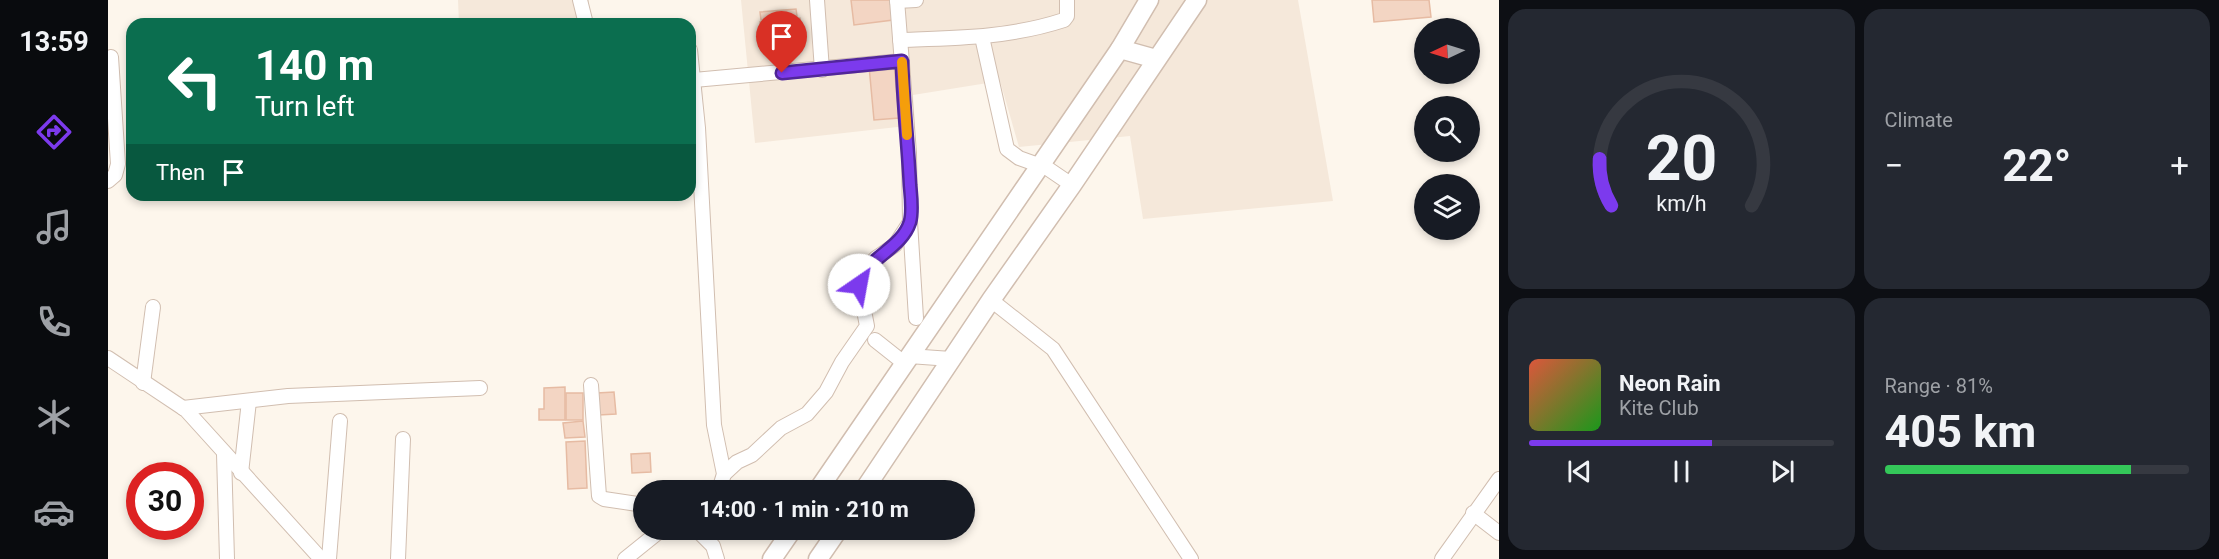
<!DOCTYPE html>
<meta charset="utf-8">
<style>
body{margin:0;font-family:Roboto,sans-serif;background:#242831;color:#f1f3f6;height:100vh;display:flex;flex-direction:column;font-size:22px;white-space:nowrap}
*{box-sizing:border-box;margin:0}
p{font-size:20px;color:#9ea1a6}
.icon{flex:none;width:33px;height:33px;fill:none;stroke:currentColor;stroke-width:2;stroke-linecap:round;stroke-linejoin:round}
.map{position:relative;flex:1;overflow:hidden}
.side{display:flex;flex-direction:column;gap:9px;padding:9px;background:#0d0f14;width:720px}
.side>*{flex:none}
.hud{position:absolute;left:18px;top:18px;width:570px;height:183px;border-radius:18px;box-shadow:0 3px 9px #0003;background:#0b6e4f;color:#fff;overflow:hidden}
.needle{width:39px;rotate:266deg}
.fabs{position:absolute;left:1306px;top:18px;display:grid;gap:12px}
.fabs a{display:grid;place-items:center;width:66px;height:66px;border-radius:50%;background:#171b24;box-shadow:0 3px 9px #0003;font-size:30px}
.speed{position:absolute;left:18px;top:462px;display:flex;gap:12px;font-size:30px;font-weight:700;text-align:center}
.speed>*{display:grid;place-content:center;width:78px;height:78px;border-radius:50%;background:#171b24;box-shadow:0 3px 9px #0003;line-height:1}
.speed .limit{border:9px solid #d22;background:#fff;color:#111}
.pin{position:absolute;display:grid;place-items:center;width:51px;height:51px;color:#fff;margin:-62px -26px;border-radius:50% 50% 50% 0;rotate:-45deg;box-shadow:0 0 6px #0007}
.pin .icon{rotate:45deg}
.me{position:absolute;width:66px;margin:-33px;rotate:33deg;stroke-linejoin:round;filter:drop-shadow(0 0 4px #0008)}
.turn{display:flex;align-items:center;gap:21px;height:126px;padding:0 30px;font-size:27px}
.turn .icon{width:78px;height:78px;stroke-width:2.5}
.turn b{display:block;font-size:42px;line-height:51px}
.then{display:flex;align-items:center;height:57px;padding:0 30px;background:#0003;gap:12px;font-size:22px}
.big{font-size:45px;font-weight:700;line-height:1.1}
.side .widget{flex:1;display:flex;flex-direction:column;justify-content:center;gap:9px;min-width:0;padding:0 21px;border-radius:18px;background:#242831}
.side .dial{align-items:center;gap:0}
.dial svg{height:156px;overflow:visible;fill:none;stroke:#363941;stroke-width:7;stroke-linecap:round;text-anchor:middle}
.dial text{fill:#f1f3f6;stroke:none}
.song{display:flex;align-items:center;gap:18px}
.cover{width:72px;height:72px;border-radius:9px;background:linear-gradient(135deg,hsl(10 70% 55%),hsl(120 70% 35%))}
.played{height:6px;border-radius:3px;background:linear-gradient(90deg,#7c3aed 60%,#363941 60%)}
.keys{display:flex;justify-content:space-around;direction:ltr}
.heat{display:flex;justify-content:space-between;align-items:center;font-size:33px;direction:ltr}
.charge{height:9px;border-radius:4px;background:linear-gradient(90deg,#34c759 81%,#363941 0)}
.side .tiles{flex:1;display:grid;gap:9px;grid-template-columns:repeat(2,1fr)}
.trip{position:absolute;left:525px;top:480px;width:342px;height:60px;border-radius:30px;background:#171b24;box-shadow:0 3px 9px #0003;font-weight:700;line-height:60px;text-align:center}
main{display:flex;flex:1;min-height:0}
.menu{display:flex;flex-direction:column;width:108px;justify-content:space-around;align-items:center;background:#090b0e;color:#9ea1a6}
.menu .icon{width:42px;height:42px}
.menu .selected{color:#7c3aed}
.menu b{font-size:27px;color:#f1f3f6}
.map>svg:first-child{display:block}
</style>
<main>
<nav class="menu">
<b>13:59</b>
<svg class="icon selected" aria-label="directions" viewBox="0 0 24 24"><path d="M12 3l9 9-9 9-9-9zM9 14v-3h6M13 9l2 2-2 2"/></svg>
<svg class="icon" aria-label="music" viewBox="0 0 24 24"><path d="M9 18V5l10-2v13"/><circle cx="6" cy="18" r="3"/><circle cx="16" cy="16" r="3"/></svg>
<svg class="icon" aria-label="phone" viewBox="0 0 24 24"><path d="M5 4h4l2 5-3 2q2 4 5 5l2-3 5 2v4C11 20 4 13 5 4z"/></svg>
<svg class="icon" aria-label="climate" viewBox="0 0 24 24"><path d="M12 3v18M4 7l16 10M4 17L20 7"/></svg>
<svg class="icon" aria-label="car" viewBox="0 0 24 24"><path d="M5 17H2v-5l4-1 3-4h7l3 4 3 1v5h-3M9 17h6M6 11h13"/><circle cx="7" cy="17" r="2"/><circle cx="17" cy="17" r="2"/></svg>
</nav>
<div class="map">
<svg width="1391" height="559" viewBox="0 0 1391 559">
<rect width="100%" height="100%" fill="#fdf6ec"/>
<!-- residential -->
<g fill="#f5e8da">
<polygon points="350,0 481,0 480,24 351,24"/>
<polygon points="633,0 1190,0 1225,201 1035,219 1022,136 911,147 892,81 805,95 807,125 647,143"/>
</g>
<!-- building -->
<g fill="#f3d5c3" stroke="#e6bba3" stroke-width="1.5">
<polygon points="743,0 782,0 785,20 746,25"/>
<polygon points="1264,0 1321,0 1323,17 1266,22"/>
<polygon points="688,9 689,16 653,20 652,12"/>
<polygon points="692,18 693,25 653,29 652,22"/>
<polygon points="786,64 791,118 766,120 761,66"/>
<polygon points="457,387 457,420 431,420 431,409 436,409 436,388"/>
<polygon points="506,392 508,414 491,415 489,393"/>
<rect x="458" y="393" width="17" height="27"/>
<polygon points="475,421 477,437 457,438 455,423"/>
<polygon points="477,441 479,488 460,489 458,442"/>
<polygon points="542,453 543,472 524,473 523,454"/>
</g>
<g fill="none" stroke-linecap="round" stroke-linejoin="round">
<!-- minor casing -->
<g stroke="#d1beb0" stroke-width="16">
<g id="minor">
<polyline points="472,0 478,24"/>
<polyline points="709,0 714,70"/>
<polyline points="789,0 801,153 802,222 808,318"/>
<polyline points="789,1 808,0"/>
<polyline points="874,37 899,149 911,158 939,168 964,185"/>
<path d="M792,40C849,38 901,38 956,20L959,16V0"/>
<polyline points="582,50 590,128 606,425 616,474 611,490"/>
<polyline points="586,80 794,61"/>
<polyline points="0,181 7,175 10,164 3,57"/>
<polyline points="883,300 945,349 1083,559"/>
<polyline points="767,340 796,363"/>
<polyline points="801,356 843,359"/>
<polyline points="0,358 78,410 213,559"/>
<polyline points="35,383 45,307"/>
<polyline points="483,385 491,496 496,499 536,505"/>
<polyline points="75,408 180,396 372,388"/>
<polyline points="116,454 119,559"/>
<polyline points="133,473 141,401"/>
<polyline points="616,474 629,462 644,455 673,428 699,414 718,392 734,362 759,326 751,285 753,275 768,258 787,245 802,222"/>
<polyline points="1365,513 1391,533"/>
<polyline points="589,530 605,546 609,559"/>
<polyline points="221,559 232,421"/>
<polyline points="290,559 295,439"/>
<polyline points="517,559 553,530"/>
<polyline points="1334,559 1391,479"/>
</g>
</g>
<!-- tertiary casing -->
<g stroke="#d1beb0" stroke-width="21">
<g id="tertiary">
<polyline points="1012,49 1041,0"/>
<polyline points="710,490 1012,49 1048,59"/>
<polyline points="756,490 883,300 964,185 1089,0"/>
<polyline points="664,559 684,530"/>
<polyline points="710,559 730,530"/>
</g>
</g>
<!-- minor -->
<use href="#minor" stroke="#fff" stroke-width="14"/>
<!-- tertiary -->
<use href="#tertiary" stroke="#fff" stroke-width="18"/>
</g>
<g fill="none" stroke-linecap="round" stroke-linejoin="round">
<!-- route casing -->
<g stroke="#51269a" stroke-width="15">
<path id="route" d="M674,73L794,61C795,103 800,144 802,185C803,196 805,211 802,222C793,250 758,257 751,285"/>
</g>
<!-- route -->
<use href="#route" stroke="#7c3aed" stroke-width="10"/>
<!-- slow -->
<polyline stroke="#f59e0b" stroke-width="10" points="794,62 799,135"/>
</g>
</svg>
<div class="fabs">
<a><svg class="needle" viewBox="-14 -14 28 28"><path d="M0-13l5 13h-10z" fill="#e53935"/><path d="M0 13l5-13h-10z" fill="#9ea1a6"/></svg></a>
<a><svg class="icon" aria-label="search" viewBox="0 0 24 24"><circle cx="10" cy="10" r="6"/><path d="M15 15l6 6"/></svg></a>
<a><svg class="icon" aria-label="layers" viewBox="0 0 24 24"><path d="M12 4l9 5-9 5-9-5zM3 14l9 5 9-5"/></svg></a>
</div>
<div class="speed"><div class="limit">30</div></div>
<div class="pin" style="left:674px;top:73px;background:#d93025"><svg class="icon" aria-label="arrive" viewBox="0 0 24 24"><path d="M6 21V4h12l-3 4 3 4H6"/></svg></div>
<svg class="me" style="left:751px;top:285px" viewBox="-20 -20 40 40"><circle r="19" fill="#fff"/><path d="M0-13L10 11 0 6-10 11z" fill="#7c3aed"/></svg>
<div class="trip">14:00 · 1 min · 210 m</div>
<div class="hud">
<div class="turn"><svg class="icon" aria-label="left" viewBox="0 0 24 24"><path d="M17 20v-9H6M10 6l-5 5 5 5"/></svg><div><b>140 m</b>Turn left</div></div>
<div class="then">Then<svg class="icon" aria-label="arrive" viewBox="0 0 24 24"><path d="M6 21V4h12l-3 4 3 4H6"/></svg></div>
</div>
</div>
<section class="side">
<div class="tiles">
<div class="widget dial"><svg viewBox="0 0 100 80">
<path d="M14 69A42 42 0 1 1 86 69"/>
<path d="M14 69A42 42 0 0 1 8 45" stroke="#7c3aed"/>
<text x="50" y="56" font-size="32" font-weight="700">20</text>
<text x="50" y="72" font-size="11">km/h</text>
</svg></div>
<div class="widget"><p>Climate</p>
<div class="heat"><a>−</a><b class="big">22°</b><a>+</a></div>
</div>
<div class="widget">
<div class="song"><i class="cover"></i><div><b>Neon Rain</b><p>Kite Club</p></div></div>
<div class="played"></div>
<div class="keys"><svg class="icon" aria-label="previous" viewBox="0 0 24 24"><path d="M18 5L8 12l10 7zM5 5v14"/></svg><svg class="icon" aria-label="pause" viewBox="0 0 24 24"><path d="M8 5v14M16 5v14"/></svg><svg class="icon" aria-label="next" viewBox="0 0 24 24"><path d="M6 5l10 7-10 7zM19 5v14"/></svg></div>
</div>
<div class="widget"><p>Range · 81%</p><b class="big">405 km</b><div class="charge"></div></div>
</div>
</section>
</main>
